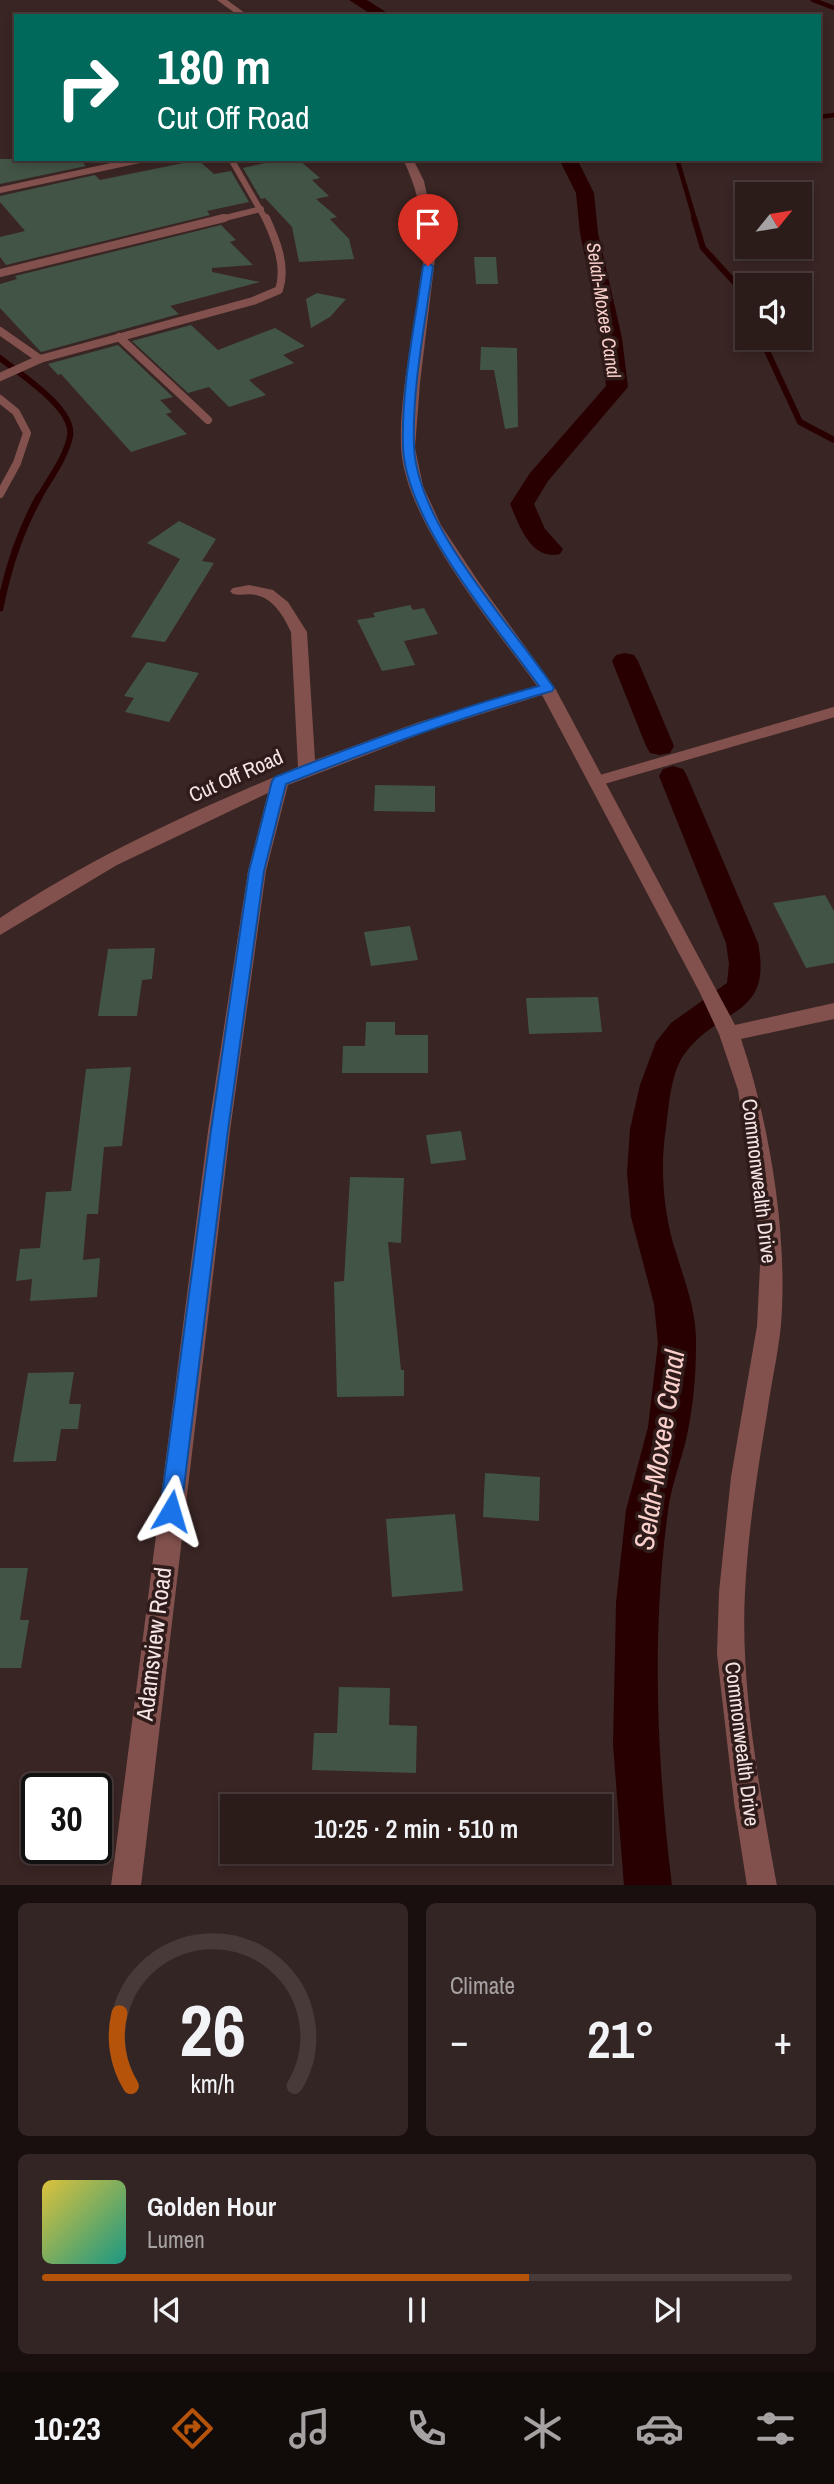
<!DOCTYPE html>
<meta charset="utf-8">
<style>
body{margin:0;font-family:"Archivo Narrow",sans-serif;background:#332523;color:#f1f3f6;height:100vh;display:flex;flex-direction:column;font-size:26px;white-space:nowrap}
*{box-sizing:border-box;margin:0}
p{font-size:23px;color:#a6a1a2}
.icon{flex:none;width:38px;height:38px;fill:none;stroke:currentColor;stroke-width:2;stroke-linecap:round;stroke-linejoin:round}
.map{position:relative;height:1885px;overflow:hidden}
.drawer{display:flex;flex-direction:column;gap:18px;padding:18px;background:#180f0e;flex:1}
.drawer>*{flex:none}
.guide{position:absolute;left:14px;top:14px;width:807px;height:147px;border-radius:0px;box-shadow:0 4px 10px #0003,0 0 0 2px #473a39;background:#00695c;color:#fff;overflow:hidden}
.needle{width:46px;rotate:60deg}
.buttons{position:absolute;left:735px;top:182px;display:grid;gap:14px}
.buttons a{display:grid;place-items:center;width:77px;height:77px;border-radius:0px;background:#2b1c1a;box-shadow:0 4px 10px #0003,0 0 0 2px #473a39;font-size:35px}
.speed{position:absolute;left:21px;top:1773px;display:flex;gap:14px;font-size:35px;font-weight:700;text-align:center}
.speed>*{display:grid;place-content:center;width:91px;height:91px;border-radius:50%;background:#2b1c1a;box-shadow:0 4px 10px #0003,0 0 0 2px #473a39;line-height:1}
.speed .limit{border:4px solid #111;border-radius:10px;background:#fff;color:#111}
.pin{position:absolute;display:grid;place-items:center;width:60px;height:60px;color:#fff;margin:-72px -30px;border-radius:50% 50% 50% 0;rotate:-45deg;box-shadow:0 0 7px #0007}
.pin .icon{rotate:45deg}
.me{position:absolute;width:77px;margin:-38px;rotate:7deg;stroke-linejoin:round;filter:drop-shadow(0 0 5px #0008)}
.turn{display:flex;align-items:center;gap:24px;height:147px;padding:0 28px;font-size:32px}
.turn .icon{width:91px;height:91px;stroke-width:2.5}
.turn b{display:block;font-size:49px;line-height:60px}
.big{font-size:52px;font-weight:600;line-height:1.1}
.drawer .tile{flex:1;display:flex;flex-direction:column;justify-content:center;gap:10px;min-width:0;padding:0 24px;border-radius:10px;background:#332523}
.drawer .dial{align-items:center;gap:0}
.dial svg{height:182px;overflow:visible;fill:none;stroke:#473a39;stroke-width:7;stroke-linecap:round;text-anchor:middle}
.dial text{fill:#f1f3f6;stroke:none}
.song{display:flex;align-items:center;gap:21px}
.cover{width:84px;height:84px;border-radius:10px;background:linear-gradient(135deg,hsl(50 70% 55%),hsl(170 70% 35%))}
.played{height:7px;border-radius:4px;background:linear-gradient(90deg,#b45309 65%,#473a39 65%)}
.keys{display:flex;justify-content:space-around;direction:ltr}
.heat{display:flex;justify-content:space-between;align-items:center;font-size:38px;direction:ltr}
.drawer .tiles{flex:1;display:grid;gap:18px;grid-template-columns:1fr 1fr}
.tile:last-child{grid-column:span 2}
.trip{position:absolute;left:220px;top:1794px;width:392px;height:70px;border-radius:0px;background:#2b1c1a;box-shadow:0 4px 10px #0003,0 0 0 2px #473a39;font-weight:600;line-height:70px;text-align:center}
.dock{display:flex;height:112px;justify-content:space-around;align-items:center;background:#110b0a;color:#a6a1a2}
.dock .icon{width:49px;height:49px}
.dock .selected{color:#b45309}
.dock b{font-size:32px;color:#f1f3f6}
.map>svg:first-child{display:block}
</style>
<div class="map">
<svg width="834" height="1886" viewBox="0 0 834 1886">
<rect width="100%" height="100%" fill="#392523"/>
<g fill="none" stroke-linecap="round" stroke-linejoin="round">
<!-- stream-far2 -->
<g stroke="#280002" stroke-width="4.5">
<polyline points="813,0 834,8"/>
<polyline points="819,117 834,115"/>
<polyline points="677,159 695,220"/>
</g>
<!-- stream-far1 -->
<g stroke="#280002" stroke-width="6">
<polyline points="694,218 703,248 737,285 747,307"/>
<polyline points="761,338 800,422 834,440"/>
<path d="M0,358C19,373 75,409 70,436C66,458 49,479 38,499"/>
</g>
<!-- stream -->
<path stroke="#280002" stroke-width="7" d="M0,608C8,567 19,533 39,497"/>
<!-- canal -->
<g fill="#280002" fill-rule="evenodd">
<polygon points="349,0 367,0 392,16 374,16"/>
<path d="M559,159H577L594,193L598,233L622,338L628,387L548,481L534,504L545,529L563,549L560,554C531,561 519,525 510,504L530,473L606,386L602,338L580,233L576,193Z"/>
<polygon points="625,653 634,655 638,661 674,746 670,753 660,755 650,753 646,746 612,661 616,655"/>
<path d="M673,766L683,769L687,776L758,943C773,1017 720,1007 686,1052C671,1070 669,1105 666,1128C660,1166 663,1206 673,1243C683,1277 697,1309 696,1345C696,1377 693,1409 686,1440C680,1464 671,1487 668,1511C651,1636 657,1762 672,1886H624L613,1745L616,1603L626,1510L648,1427L658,1343L654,1304L631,1217L627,1173L630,1129L640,1085L656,1042L671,1023L727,983L729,964L726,943L659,776L663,769Z"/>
</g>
</g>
<!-- building -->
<g fill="#425446">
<polygon points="0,159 48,159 51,162 79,159 86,166 0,184"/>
<polygon points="298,159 320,178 312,180 329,196 316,199 337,217 330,219 349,239 354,259 299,262 292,227 265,198 261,199 243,168 279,160 282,163"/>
<polygon points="198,160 214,174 231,171 249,202 207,211 210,215 6,265 0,257 0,237 25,231 0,202 0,196 95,175 100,180"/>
<polygon points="221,225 236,240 230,242 253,265 212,268 212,272 260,282 170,306 179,314 41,352 0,308 0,284 17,279 15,276"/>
<polygon points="474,257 496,257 498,284 476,284"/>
<polygon points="317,293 346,299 330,317 311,328 306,299"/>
<polygon points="191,325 218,350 275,328 305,346 283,355 294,363 249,380 266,395 229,407 209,387 188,393 132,341"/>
<polygon points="118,345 173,397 160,400 172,412 166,414 187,434 131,452 61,374 58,375 48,364"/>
<polygon points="481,347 517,348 518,427 505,429 494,370 480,370"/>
<polygon points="179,521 216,539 202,561 214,563 165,642 131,637 180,559 147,543"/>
<polygon points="410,605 413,610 424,608 438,634 404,641 415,665 382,671 357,620 375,617 373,613"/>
<polygon points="147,662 199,673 169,722 125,712 134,698 124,696"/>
<polygon points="375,785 435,786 435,812 374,811"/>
<polygon points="825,895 834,911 834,963 806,968 773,903"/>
<polygon points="410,926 418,960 371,966 364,932"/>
<polygon points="155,948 152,979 142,980 137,1016 98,1016 108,949"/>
<polygon points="598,997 602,1032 529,1034 526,998"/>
<polygon points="366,1022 395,1022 395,1035 428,1035 428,1073 342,1073 343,1046 365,1046"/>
<polygon points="131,1067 122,1146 104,1147 98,1214 87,1214 83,1260 100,1258 97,1297 30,1301 32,1279 16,1281 20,1249 40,1248 46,1192 71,1191 86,1069"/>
<polygon points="461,1131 466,1160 431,1164 426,1135"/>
<polygon points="350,1177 404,1178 401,1243 388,1242 401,1370 404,1370 404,1396 337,1397 334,1282 344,1281"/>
<polygon points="74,1372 69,1404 81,1404 78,1429 61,1429 56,1461 13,1462 28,1373"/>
<polygon points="485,1473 540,1477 539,1521 483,1517"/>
<polygon points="455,1514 463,1591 392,1597 386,1519"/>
<polygon points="0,1568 28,1568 20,1620 29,1620 21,1668 0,1668"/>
<polygon points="339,1687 390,1688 389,1725 417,1726 416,1773 312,1770 314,1733 337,1733"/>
</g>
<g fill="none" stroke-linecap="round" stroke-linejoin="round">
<!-- service-far2 -->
<g stroke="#82514d" stroke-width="6">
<polyline points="231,159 266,220"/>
<polyline points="0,190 144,159"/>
<polyline points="217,220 261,209"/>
</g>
<!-- service-far1 -->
<g stroke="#82514d" stroke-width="8">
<polyline points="0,273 224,218"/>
<polyline points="0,331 40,359"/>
<polyline points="119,337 208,420"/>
<path d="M0,377L40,359L253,301L279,290C287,266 276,240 266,218"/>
<polyline points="0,399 16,412 27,433 17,463 0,494"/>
</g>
<!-- service -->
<polyline stroke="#82514d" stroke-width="10" points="597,781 834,712"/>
<!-- minor -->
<g fill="#82514d" fill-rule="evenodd">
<polygon points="217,0 227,0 249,16 239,16"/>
<path d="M403,159H413L424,181L437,242L420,383L415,448L423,486L441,525L478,581L555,688L735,1025L834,1003V1019L741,1039C770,1125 788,1235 781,1325C778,1355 771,1384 767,1414C757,1473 748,1532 745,1592C740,1688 760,1791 777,1886H747L734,1802L717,1654L719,1592L731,1477L757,1326L761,1246L738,1090L719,1034L699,991L542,695L431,730L288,785L266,871L230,1131L141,1886H111L208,1131L248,871L268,793L117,865L0,935V918C93,856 195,810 298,767L291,632C284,617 274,599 256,595C248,593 241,596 233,594L230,591L233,588L249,585L273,590L288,602L307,632L315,760L419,722L537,686C494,626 404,521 401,447C399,400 413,336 419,288C421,273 426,256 425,241C423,213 415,184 403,159Z"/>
</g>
</g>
<!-- route -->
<path fill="#1a73e8" stroke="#114b97" stroke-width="2" d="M428,263L433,266C425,325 412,387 414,446C417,526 510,623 554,688L552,691C461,717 374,749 286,784L264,871L228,1130L181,1511L178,1518L171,1521L163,1518L160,1511L211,1130L249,871L272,781L275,777C362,743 448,711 539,686C495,625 406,522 403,447C401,389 415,323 423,266Z"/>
<g text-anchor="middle" stroke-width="7" stroke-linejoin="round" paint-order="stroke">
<!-- far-water labels -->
<g font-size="19" font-style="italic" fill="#f9d0cb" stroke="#2f1b19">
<text transform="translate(604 310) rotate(81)" y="7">Selah-Moxee Canal</text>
</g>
<!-- street labels -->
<g font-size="21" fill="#f4e5e4" stroke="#2f1b19">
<text transform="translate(236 776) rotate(-24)" y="7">Cut Off Road</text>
<text transform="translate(759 1181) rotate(83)" y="7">Commonwealth Drive</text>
<text transform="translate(742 1744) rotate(83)" y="7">Commonwealth Drive</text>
</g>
<!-- near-street labels -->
<g font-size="24" fill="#f4e5e4" stroke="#2f1b19">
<text transform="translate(154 1644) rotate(-83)" y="8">Adamsview Road</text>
</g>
<!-- near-water labels -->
<g font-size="28" font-style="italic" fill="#f9d0cb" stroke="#2f1b19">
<text transform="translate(659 1450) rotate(-81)" y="10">Selah-Moxee Canal</text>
</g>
</g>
</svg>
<div class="buttons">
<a><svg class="needle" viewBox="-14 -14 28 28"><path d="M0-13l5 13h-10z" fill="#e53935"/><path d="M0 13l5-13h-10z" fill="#a6a1a2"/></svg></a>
<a><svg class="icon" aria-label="sound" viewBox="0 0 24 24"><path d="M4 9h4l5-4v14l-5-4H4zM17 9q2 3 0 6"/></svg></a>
</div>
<div class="speed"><div class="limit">30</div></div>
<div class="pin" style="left:428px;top:266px;background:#d93025"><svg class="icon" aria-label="arrive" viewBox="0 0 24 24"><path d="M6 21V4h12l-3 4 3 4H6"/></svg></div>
<svg class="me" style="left:171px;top:1511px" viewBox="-20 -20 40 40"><path d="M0-17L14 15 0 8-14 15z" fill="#1a73e8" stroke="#fff" stroke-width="4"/></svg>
<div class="trip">10:25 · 2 min · 510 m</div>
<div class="guide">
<div class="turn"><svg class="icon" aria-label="right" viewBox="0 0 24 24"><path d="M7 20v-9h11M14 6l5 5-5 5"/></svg><div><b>180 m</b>Cut Off Road</div></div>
</div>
</div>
<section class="drawer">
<div class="tiles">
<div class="tile dial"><svg viewBox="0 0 100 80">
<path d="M14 69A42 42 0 1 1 86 69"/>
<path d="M14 69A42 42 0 0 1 9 37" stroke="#b45309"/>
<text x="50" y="56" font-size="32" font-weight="700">26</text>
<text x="50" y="72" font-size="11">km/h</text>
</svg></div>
<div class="tile"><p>Climate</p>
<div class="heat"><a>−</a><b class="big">21°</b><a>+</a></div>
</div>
<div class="tile">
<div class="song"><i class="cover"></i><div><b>Golden Hour</b><p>Lumen</p></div></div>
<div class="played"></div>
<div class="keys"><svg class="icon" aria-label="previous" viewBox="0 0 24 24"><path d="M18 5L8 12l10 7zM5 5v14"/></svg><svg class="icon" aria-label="pause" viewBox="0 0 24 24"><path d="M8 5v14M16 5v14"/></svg><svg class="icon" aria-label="next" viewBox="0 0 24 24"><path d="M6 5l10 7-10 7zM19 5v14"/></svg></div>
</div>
</div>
</section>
<nav class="dock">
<b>10:23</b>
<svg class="icon selected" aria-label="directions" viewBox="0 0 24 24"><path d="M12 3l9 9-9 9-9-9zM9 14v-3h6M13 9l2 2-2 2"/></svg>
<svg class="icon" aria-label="music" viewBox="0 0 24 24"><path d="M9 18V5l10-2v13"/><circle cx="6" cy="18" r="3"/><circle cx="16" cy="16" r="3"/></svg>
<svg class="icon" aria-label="phone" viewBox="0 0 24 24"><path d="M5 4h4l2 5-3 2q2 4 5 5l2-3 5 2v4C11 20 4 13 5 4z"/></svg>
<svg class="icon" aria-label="climate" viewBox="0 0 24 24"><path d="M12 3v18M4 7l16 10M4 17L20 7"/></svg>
<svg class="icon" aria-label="car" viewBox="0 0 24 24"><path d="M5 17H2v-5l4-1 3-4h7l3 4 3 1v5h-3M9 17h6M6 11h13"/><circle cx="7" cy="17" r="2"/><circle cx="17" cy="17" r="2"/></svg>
<svg class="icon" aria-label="filters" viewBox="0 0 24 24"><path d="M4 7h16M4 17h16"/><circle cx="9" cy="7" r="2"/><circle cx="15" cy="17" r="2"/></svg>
</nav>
